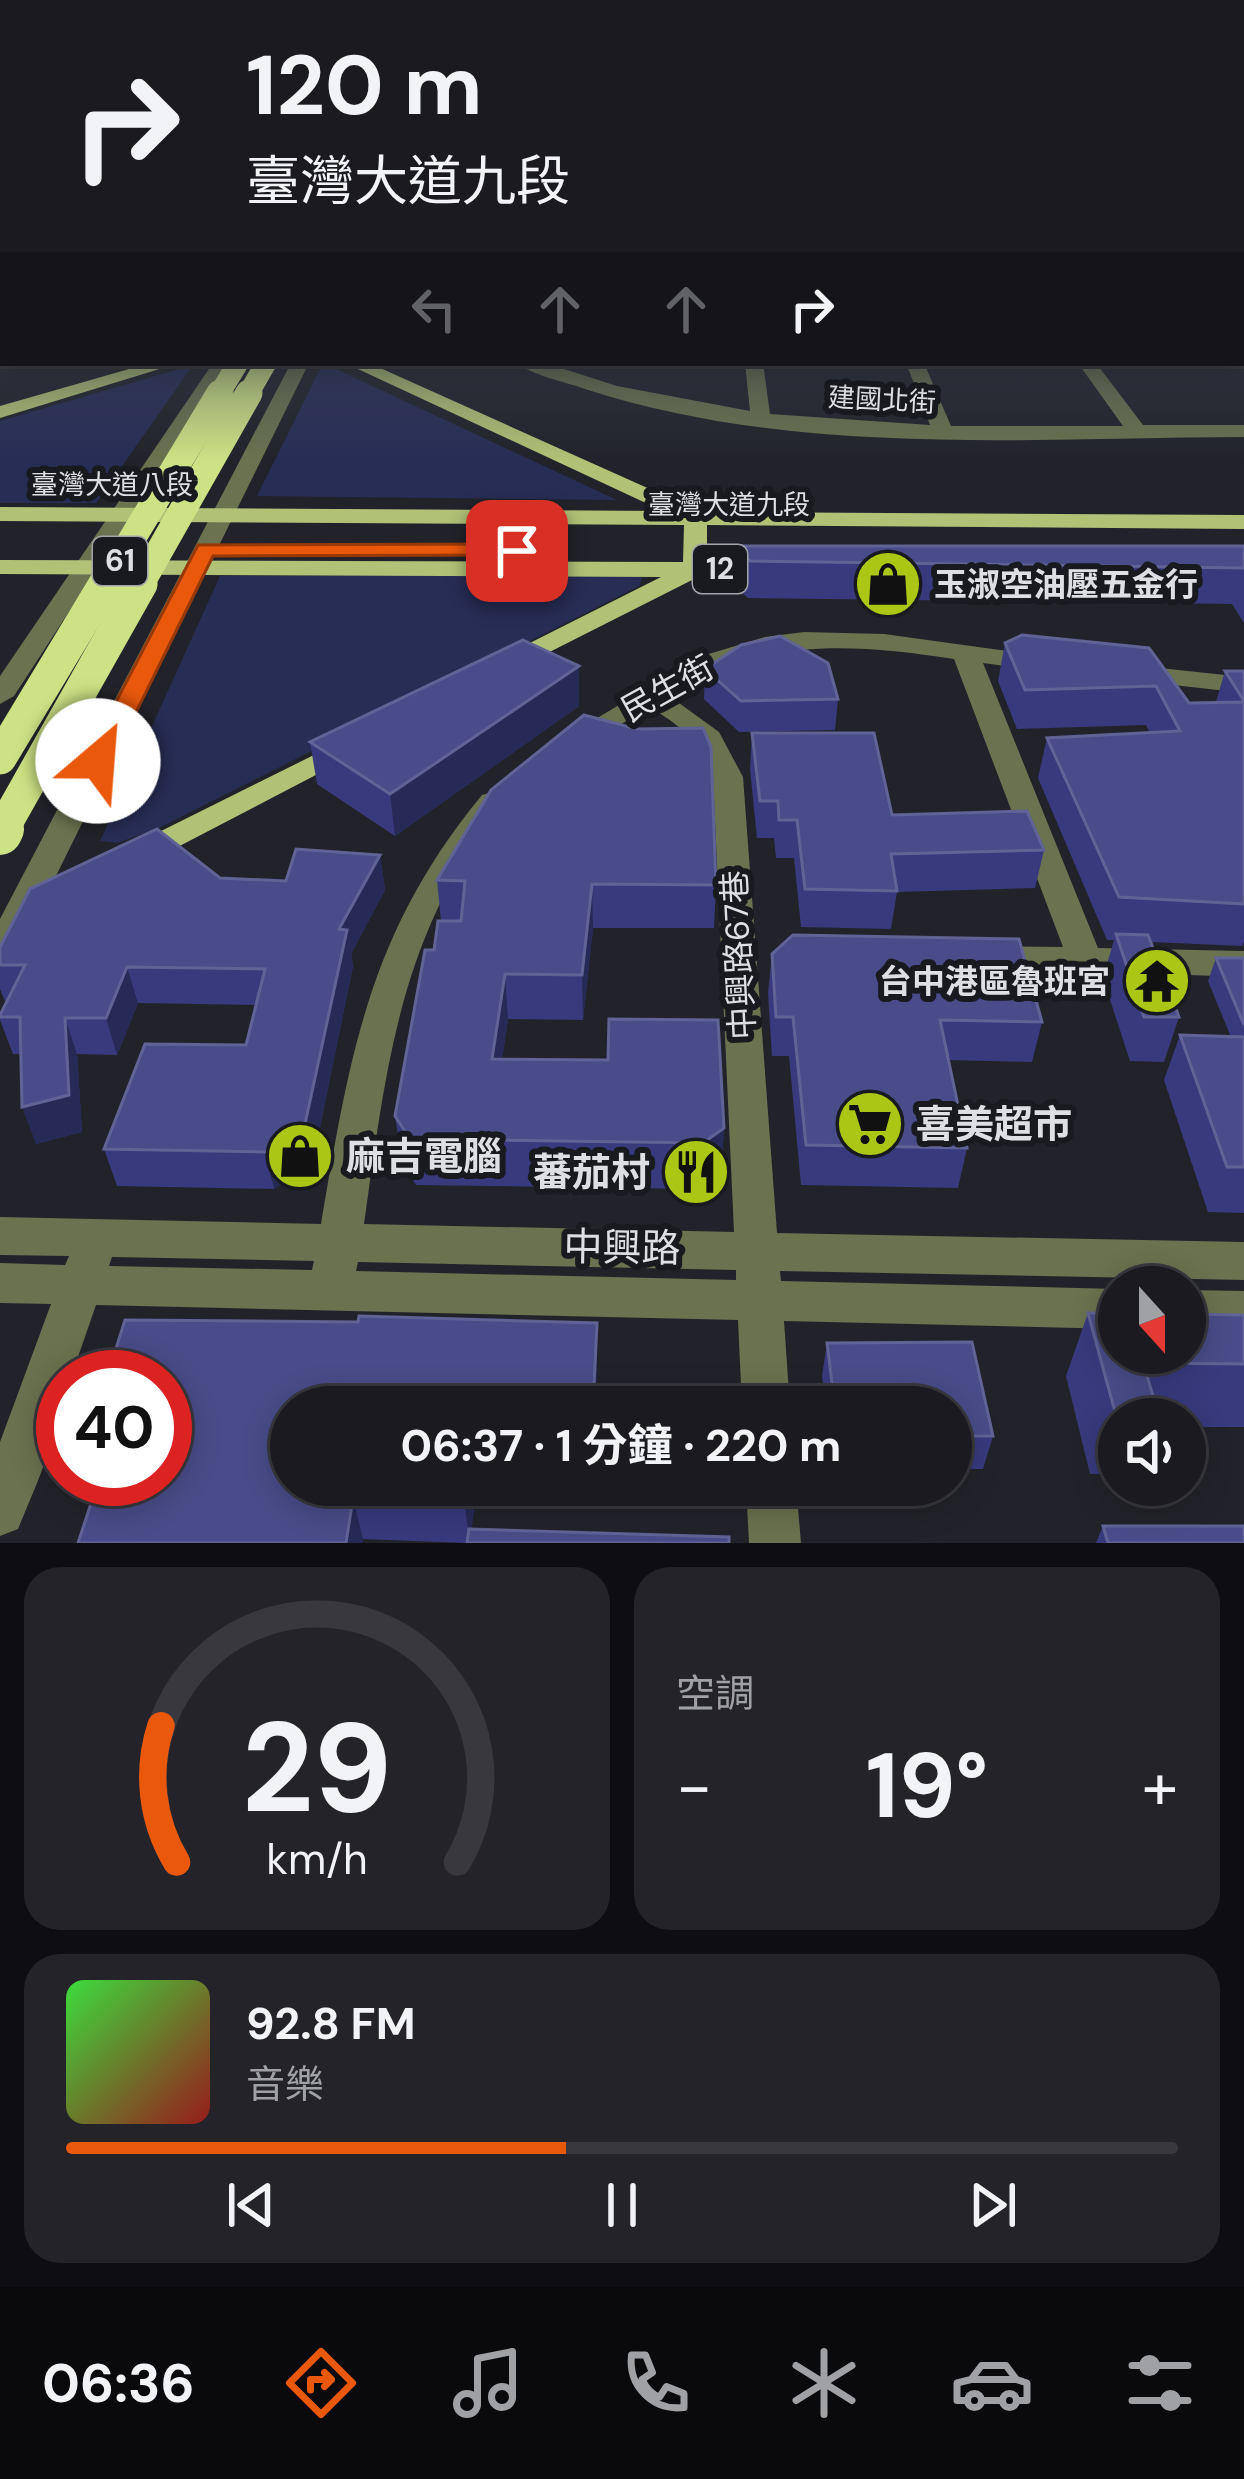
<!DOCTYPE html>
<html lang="zh-TW">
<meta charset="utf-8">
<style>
body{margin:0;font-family:"DM Sans","Noto Sans TC",sans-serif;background:#232329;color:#f1f3f6;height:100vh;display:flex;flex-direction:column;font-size:45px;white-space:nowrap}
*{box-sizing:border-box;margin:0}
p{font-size:39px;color:#9fa1a5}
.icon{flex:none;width:66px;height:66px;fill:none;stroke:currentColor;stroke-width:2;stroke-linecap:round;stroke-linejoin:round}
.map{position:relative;height:1543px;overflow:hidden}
.panel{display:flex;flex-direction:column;gap:24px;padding:24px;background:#0e0e12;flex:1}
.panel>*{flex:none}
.banner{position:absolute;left:0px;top:0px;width:1245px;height:366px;box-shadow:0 6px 30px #0003,0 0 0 3px #38383e;background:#1a1a20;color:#f1f3f6;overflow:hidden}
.needle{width:78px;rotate:159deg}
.buttons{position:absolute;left:1098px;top:1266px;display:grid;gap:24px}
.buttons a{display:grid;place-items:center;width:108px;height:108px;border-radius:50%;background:#1a1a20;box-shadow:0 6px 30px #0003,0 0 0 3px #38383e;font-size:60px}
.speed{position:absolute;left:36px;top:1350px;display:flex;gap:24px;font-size:60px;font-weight:700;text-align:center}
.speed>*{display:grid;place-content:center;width:156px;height:156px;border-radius:50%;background:#1a1a20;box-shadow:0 6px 30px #0003,0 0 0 3px #38383e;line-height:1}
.speed .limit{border:18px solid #d22;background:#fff;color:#111}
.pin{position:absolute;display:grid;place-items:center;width:102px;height:102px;color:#fff;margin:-51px;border-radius:24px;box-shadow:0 6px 18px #0006}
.me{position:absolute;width:132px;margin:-66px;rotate:27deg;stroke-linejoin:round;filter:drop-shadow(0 0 9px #0008)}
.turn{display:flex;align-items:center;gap:42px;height:252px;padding:0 48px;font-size:54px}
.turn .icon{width:156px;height:156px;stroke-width:2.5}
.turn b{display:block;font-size:84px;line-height:102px}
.lanes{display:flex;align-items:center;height:114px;padding:0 48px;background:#0003;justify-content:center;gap:60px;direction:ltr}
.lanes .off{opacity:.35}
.big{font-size:90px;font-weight:700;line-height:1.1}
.panel .tile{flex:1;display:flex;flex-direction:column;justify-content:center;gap:18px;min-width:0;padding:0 42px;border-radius:36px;background:#232329}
.panel .dial{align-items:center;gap:0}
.dial svg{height:312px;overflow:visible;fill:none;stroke:#38383e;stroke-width:7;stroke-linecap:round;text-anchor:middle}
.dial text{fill:#f1f3f6;stroke:none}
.song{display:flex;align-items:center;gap:36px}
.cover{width:144px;height:144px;border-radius:18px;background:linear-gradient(135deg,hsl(120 70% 55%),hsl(0 70% 35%))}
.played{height:12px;border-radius:6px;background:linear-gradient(90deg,#ea580c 45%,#38383e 45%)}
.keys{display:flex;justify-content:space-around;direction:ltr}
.heat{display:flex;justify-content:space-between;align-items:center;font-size:66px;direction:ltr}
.panel .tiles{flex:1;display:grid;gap:24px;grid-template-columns:1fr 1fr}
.tile:last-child{grid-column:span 2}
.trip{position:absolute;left:270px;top:1386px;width:702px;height:120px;border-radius:60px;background:#1a1a20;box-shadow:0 6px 30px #0003,0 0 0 3px #38383e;font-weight:700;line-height:120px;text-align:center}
.tabs{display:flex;height:192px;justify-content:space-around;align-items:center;background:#0a0a0d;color:#9fa1a5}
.tabs .icon{width:84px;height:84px}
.tabs .active{color:#ea580c}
.tabs b{font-size:54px;color:#f1f3f6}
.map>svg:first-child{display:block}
</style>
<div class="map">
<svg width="1244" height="1543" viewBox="0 0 1244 1543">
<rect width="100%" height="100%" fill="#22232a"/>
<!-- green -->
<g fill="#282d56">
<polygon points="323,363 617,500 257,496"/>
<polygon points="193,365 96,503 0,503 0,421"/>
<polygon points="637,575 642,579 639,586 157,829 117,843 100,841 220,576"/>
</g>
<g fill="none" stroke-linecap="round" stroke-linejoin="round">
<!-- minor -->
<g fill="#6a724f" fill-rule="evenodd">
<polygon points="3,262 3,275 0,276 0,263"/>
<rect x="0" y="341" width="3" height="10"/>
<rect x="1242" y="341" width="2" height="12"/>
<polygon points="213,363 231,363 14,696 0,704 0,676"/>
<polygon points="291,363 309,363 18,953 12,962 0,965 0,919"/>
<path d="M517,363H545L617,386L750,411L745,363H763L770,414L930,425L906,363H924L951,426H1123L1078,363H1096L1143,425H1244V437C1027,438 794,457 585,389C563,381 534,376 517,363Z"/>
<path d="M804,632L884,634L1051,657L1054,663L1041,671L983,663L1098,948L1244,951V977L971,967L965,958L971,949L983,946L1063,947L954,659C847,643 764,638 668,695L719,732L743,777L777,1233L1244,1242V1280L780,1271L781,1281L1119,1289V1329L784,1321L790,1407H742L738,1320L96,1305L71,1377H63C63,1427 37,1483 18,1529L0,1536V1442L51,1304L0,1303V1263L65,1265L69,1256L0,1255V1217L321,1224C350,1054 369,932 482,795L493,792L508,802C484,838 455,870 437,910C391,1007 379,1119 364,1224L734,1232L713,777C702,742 680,725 649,707L584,747H564L559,741L699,657L765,637ZM112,1257L314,1261L312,1270L109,1266ZM358,1262L736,1270V1280L356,1271Z"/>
<polygon points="1131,665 1244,677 1244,693 1121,679 1117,673 1121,667"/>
<polygon points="1185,1290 1244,1291 1244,1333 1185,1332"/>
<polygon points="746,1485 796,1485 801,1543 749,1543"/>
</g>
<!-- major -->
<g fill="#b1c276" fill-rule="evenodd">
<polygon points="150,363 179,363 0,418 0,406"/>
<polygon points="345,363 369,363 701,512 1244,515 1244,529 707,525 707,562 770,563 782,570 770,577 698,577 508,673 495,665 498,659 661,577 0,574 0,560 683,562 684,525 0,521 0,507 663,511"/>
<polygon points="348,738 358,741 363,747 358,753 145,864 134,868 118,857 123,850"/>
</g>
<!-- highway-bridge-far3 -->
<g stroke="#cde285" stroke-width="21">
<polyline points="218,396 238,363"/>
<polyline points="247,396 266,363"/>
</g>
<!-- highway-bridge-far2 -->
<g stroke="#cde285" stroke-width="27">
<polyline points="103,587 220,393"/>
<polyline points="139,587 249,393"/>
</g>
<!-- highway-bridge-far1 -->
<g stroke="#cde285" stroke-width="33">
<polyline points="0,758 105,584"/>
<polyline points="1,832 141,584"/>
</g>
<!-- highway-bridge -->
<polyline stroke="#cde285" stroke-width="44" points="0,833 2,829"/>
</g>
<!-- wall -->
<g fill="#383a7d">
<polygon points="733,546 1244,546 1244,623 1232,604 748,598 731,583"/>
<polygon points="1005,643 1149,648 1189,703 1216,702 1225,671 1244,671 1244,942 1242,946 1151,942 1179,1017 1164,1062 1130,1061 1103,978 1114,940 1107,940 1038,778 1047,738 1150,733 1146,725 1017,729 998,681"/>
<polygon points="579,666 579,706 395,836 317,784 310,742"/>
<polygon points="705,669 838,699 835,730 739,732 704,699"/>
<polygon points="752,733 892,815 1044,850 1035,888 897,892 891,929 801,927 794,858 776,858 774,838 757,838 750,769"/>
<polygon points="380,855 385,890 351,954 353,966 313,1161 274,1189 117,1186 104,1149 246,1045 256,1005 138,1003 117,1055 77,1054 82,1132 36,1144 20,1054 13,1054 0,1020 0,1015 7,1001 5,1001 0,989 0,947 220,878 286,881"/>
<polygon points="437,880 716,885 714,928 593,928 583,1020 508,1019 502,1059 724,1128 721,1173 700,1189 416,1185 402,1161 395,1116 441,921"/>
<polygon points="772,954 1042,1022 1032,1062 948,1060 967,1148 958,1188 801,1185 789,1056 772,1056 768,993"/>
<polygon points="1216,958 1244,958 1244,1213 1208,1212 1164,1080 1180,1035 1231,1037 1208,981"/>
<polygon points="1088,1313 1244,1315 1244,1427 1185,1427 1185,1419 1119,1419 1119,1474 1090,1474 1066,1376"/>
<polygon points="359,1316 597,1323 596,1407 291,1407 291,1485 477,1485 471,1529 729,1537 729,1543 467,1543 363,1539 362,1543 79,1543 90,1506 78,1479 165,1479 165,1377 107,1377 125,1320 358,1322"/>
<polygon points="972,1342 993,1436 983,1469 951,1469 951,1407 825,1407 822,1376 827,1343"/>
<polygon points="1103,1526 1244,1543 1096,1543"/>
</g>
<!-- shaded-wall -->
<g fill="#272a57">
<polygon points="579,666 579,706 395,836 390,794"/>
<polygon points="380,855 385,890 351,954 353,966 313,1161 274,1189 265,1152 339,929"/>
<polygon points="592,884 593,928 583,1020 582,975"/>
<polygon points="127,967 138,1003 117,1055 106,1018"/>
<polygon points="505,974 508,1019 496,1104 492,1059"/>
<polygon points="65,1018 77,1054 82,1132 36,1144 22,1107"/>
<polygon points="724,1128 721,1173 700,1189 703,1143"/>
<polygon points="597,1323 596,1407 593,1407"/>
<polygon points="466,1485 477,1485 470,1543 464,1502"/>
<polygon points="353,1498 363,1539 362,1543 346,1543"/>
</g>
<!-- building -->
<g fill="#494c88" stroke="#616396" stroke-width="3">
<polygon points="733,546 1244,546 1244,568 750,561"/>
<polygon points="1022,635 1149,648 1189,703 1244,702 1244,904 1119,897 1047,738 1180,731 1156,686 1025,690 1005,643"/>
<polygon points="780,636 828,663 838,699 741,701 705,669 741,645"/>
<polygon points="523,640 579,666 390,794 310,742"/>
<polygon points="1225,671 1244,671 1244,701"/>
<polygon points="584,715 637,729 703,728 711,747 716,885 592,884 582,975 505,974 492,1059 608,1060 609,1019 718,1020 724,1128 703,1143 410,1139 395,1116 425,950 434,950 438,921 461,921 465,881 437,880 491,790"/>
<polygon points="752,733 874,733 892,815 1027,811 1044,850 891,854 897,891 805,889 797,820 779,820 778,801 760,801"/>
<polygon points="157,829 220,878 286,881 296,849 380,855 339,929 347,930 305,1124 265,1152 104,1149 145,1044 246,1045 265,969 127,967 106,1018 65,1018 69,1095 22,1107 20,1017 0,1017 0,1015 25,965 0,965 0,947 30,889"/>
<polygon points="1116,934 1148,935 1179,1017 1144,1017"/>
<polygon points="793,935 1019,939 1042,1022 940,1020 967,1148 806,1145 793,1017 776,1017 772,954"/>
<polygon points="1216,958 1244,958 1244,1025"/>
<polygon points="1180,1035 1244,1037 1244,1167 1227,1167"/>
<polygon points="1088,1313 1119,1313 1119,1353 1185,1353 1185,1314 1244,1315 1244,1364 1143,1363 1158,1412 1115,1412"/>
<polygon points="359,1316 597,1323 593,1407 291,1407 291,1485 466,1485 464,1502 353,1498 346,1543 78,1543 99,1479 165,1479 165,1377 107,1377 125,1320 358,1322"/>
<polygon points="972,1342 993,1436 951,1436 951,1407 835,1407 827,1343"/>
<polygon points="1103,1526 1244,1526 1244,1543 1108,1543"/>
<polygon points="469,1529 729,1537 729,1543 467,1543"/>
</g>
<!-- sky -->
<linearGradient id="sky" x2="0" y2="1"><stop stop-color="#131317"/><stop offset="0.53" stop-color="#3e4555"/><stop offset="1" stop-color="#3e4555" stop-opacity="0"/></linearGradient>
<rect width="1244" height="461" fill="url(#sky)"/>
<!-- route -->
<polygon fill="#ea580c" stroke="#983908" stroke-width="3" points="517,544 528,551 525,555 213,556 112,761 98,769 85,761 198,545"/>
<!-- icons -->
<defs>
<g id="shop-disc" transform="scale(3.45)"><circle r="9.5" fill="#abc614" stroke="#181a20"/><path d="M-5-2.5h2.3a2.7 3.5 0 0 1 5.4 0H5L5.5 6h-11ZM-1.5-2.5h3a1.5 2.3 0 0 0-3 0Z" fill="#111"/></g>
<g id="temple-disc" transform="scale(3.45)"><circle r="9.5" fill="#abc614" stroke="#181a20"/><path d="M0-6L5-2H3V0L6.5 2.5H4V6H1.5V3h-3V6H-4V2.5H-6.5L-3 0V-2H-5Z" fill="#111"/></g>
<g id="supermarket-disc" transform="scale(3.45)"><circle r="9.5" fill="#abc614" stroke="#181a20"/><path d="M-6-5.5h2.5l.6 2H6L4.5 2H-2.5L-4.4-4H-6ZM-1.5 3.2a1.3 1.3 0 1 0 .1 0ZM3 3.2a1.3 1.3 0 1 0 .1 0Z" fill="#111"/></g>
<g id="restaurant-disc" transform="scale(3.45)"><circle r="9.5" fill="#abc614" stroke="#181a20"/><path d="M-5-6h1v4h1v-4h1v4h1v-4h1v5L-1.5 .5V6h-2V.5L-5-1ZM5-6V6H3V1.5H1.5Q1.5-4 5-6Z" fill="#111"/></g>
</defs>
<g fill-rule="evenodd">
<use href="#shop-disc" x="888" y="584"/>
<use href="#temple-disc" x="1157" y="981"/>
<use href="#supermarket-disc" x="870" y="1124"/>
<use href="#shop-disc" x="300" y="1156"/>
<use href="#restaurant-disc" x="696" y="1172"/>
</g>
<g text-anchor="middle" stroke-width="12" stroke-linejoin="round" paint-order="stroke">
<!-- far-street labels -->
<g font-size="27" fill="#dedfe4" stroke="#181a20">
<text transform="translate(882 400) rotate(3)" y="9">建國北街</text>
<text x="112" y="494">臺灣大道八段</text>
<text x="729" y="514">臺灣大道九段</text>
</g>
<!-- shield labels -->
<g fill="#181a20" stroke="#a3a4a9" stroke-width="3">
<rect x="93" y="537" width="54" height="48" rx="9"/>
<rect x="693" y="545" width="54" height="48" rx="9"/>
</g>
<g font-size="30" font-weight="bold" fill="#dedfe4">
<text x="120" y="571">61</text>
<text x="720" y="579">12</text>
</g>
<!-- poi labels -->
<g font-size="33" font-weight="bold" fill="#dedfe4" stroke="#181a20" text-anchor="start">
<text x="934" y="596">玉淑空油壓五金行</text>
<text x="1110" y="993" text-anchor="end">台中港區魯班宮</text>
</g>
<!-- street labels -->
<g font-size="33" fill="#dedfe4" stroke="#181a20">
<text transform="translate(667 688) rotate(-29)" y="12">民生街</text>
<text transform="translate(738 955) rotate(-93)" y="12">中興路67巷</text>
</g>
<!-- near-poi labels -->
<g font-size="39" font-weight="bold" fill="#dedfe4" stroke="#181a20" text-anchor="start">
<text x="916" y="1138">喜美超市</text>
<text x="346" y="1170">麻吉電腦</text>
<text x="650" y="1186" text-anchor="end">蕃茄村</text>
</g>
<!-- near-street labels -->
<g font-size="39" fill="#dedfe4" stroke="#181a20">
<text transform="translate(622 1247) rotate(1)" y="14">中興路</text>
</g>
</g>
</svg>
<div class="buttons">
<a><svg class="needle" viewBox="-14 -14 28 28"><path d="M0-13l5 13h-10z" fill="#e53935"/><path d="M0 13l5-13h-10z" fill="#9fa1a5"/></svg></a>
<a><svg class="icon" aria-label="sound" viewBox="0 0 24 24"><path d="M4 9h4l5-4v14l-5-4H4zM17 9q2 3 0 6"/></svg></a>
</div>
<div class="speed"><div class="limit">40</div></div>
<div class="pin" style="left:517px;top:551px;background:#d93025"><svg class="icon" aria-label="arrive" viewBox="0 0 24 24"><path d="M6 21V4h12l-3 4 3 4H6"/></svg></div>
<svg class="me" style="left:98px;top:761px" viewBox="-20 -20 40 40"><circle r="19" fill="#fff"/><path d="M0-13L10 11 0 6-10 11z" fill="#ea580c"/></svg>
<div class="trip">06:37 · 1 分鐘 · 220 m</div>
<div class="banner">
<div class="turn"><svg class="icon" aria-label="right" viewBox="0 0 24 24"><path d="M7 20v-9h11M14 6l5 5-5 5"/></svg><div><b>120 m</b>臺灣大道九段</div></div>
<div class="lanes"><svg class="icon off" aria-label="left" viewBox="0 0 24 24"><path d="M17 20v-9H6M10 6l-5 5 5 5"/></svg><svg class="icon off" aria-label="ahead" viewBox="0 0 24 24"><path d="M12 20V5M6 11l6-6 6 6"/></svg><svg class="icon off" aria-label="ahead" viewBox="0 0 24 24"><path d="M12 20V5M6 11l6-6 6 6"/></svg><svg class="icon" aria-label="right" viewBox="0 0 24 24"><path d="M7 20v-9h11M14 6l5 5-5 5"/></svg></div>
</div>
</div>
<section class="panel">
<div class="tiles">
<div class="tile dial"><svg viewBox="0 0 100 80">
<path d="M14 69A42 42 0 1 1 86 69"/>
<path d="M14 69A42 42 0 0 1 10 34" stroke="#ea580c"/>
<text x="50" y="56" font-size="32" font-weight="700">29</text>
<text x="50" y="72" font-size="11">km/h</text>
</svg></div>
<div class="tile"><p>空調</p>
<div class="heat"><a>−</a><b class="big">19°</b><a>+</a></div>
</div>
<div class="tile">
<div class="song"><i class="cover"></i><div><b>92.8 FM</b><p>音樂</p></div></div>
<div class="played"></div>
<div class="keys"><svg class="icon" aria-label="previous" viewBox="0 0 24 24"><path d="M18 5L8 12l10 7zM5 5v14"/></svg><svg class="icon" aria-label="pause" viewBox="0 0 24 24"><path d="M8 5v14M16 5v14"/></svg><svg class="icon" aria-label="next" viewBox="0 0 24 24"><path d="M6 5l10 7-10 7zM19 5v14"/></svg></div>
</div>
</div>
</section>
<nav class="tabs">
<b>06:36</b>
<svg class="icon active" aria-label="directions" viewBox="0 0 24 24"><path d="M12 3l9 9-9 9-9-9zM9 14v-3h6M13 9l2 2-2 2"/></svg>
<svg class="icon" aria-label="music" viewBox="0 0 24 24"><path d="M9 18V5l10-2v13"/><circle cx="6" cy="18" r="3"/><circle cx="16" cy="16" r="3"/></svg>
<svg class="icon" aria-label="phone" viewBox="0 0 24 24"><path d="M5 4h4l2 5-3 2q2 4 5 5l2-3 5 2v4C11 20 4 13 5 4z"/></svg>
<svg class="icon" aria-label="climate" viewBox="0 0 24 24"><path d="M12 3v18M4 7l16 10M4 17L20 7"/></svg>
<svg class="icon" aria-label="car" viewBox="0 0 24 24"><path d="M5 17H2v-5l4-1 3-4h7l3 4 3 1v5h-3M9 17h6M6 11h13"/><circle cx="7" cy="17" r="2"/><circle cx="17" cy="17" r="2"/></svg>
<svg class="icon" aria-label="filters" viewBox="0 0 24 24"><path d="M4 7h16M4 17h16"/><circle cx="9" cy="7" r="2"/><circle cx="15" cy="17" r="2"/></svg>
</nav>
